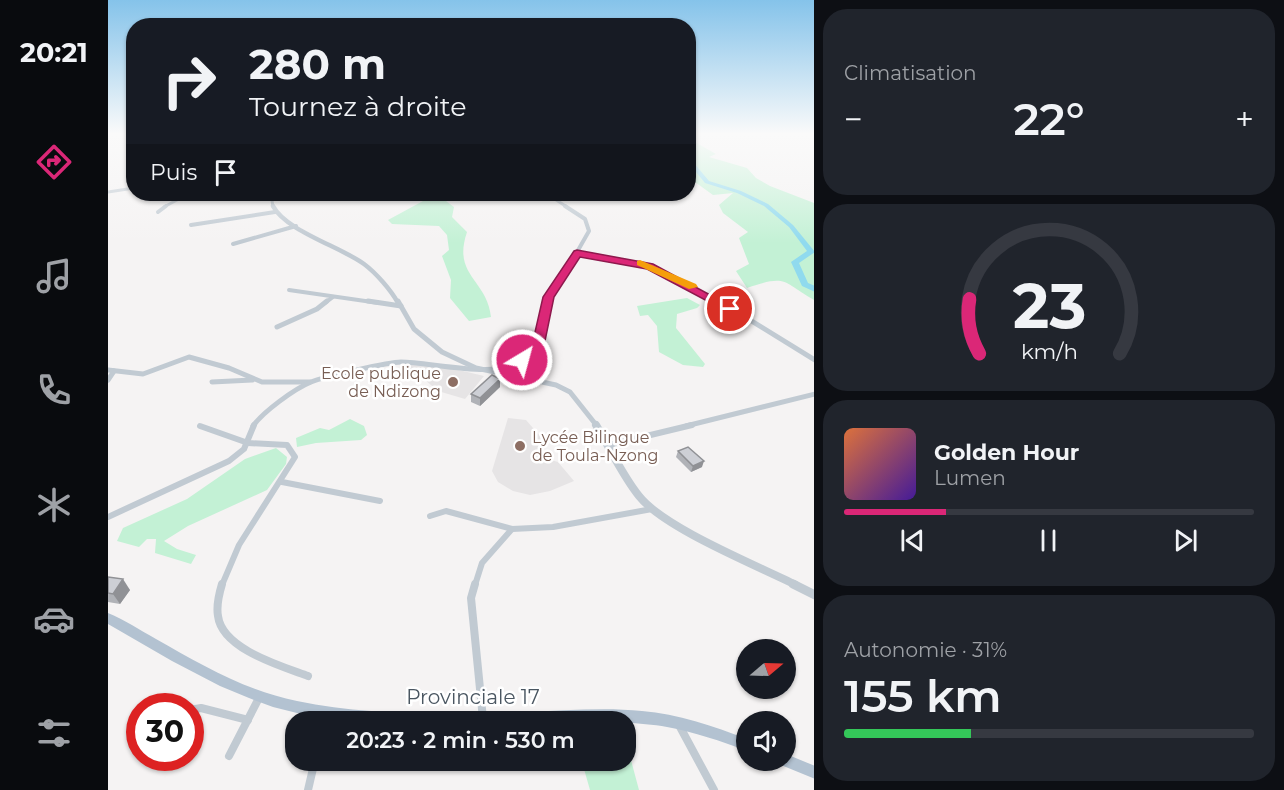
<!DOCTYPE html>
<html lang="fr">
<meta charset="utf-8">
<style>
body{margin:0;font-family:Montserrat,sans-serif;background:#20242c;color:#f1f3f6;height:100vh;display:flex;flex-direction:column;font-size:22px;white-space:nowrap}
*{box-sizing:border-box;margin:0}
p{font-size:20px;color:#9ea1a6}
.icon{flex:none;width:33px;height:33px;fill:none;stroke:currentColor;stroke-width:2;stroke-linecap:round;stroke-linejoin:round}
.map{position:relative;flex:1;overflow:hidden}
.side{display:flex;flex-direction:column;gap:9px;padding:9px;background:#0d0f14;width:470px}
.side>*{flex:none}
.hud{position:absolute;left:18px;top:18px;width:570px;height:183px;border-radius:24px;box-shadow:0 2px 4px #0004;background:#171b24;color:#f1f3f6;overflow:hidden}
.needle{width:39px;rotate:71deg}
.buttons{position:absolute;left:628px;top:639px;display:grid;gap:12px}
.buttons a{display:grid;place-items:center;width:60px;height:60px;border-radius:50%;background:#171b24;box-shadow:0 2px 4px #0004;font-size:30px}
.speed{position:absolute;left:18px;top:693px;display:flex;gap:12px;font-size:30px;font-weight:700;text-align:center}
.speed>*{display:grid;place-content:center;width:78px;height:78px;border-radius:50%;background:#171b24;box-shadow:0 2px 4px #0004;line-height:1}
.speed .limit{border:9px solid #d22;background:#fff;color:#111}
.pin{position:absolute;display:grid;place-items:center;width:51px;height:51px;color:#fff;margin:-26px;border:3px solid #fff;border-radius:50%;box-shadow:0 2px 6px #0007}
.me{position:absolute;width:66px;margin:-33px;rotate:37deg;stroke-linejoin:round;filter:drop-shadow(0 0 4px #0008)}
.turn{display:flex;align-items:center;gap:21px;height:126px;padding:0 24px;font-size:27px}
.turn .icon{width:78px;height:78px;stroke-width:2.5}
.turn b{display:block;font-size:42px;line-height:51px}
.then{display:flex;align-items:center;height:57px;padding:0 24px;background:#0003;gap:12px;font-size:22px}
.big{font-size:45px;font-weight:600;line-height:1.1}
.side .widget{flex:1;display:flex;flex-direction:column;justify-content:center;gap:9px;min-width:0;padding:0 21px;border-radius:24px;background:#20242c}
.side .dial{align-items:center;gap:0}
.dial svg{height:156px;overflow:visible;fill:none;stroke:#363941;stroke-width:7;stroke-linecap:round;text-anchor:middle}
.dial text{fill:#f1f3f6;stroke:none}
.song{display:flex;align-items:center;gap:18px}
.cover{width:72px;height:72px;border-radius:9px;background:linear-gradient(135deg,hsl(20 70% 55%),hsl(260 70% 35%))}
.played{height:6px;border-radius:3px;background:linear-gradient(90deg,#db2777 25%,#363941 25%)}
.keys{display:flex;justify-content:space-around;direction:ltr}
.heat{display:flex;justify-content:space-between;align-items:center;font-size:33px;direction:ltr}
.charge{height:9px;border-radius:4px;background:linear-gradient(90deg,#34c759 31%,#363941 0)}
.trip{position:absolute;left:177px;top:711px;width:351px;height:60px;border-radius:24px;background:#171b24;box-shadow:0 2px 4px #0004;font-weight:600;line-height:60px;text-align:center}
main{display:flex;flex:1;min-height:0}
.dock{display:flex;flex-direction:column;width:108px;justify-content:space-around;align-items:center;background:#090b0e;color:#9ea1a6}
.dock .icon{width:42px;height:42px}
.dock .active{color:#db2777}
.dock b{font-size:27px;color:#f1f3f6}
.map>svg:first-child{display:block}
</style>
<main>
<nav class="dock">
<b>20:21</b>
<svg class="icon active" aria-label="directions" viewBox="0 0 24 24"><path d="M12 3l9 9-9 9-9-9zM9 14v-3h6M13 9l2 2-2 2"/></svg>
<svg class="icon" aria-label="music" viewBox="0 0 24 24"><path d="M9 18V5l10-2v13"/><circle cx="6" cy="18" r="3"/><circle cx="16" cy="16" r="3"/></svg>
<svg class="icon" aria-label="phone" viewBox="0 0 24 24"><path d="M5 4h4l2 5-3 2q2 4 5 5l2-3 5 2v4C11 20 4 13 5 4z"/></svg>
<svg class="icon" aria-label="climate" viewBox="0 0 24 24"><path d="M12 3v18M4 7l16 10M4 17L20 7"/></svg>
<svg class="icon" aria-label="car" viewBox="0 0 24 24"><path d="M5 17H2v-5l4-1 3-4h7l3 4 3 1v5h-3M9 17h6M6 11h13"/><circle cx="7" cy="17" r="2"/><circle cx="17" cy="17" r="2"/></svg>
<svg class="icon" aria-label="filters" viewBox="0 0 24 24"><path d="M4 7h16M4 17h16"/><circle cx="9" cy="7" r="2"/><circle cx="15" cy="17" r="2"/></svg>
</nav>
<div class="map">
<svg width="707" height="790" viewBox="0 0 707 790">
<rect width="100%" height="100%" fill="#f5f3f3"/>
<!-- education -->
<g fill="#e6e4e5">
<polygon points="302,364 338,367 376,376 357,399 330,391 316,379 296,370"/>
<polygon points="400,418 418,420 432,436 433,457 450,462 466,481 442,491 422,495 405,491 390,482 384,471"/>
</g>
<!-- green -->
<g fill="#c3f1d5">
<path d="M585,141L608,154L601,157L639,168L648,178L662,186L706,203V300C674,282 680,274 639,288L628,271L641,264L631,238L640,232L615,213L611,205L625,193L605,195L587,182L586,176L581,172V142Z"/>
<path d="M318,194L339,196L338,201L346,207L344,217L359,232C344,276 379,279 383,317L361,321L342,298L343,280L334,256L341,250L339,235L331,226L284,224L280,220L315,201Z"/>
<polygon points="579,298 592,305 589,308 569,314 568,328 597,364 595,367 575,365 551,352 549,326 540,315 532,316 529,306"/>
<polygon points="242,419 256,426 259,435 253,440 208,443 189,447 188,438 212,428 221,430"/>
<polygon points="168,448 179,457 178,464 159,490 80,526 56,541 69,549 88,555 83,564 47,553 48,539 39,539 31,547 9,541 15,528 79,499 137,459"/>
<polygon points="518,749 520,749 531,790 482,790 474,762 518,760"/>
</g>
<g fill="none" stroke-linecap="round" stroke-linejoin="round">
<!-- river -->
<polygon fill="#90daee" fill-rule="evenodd" points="580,156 601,181 633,191 660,204 685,225 707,252 691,263 700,283 707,286 707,292 694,286 683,262 699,251 681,227 656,206 629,193 597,183 580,162"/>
<!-- minor-far4 -->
<g stroke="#c1cad2" stroke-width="3">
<polyline points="0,192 26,188"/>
<polyline points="439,194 459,207"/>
<polyline points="163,197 188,194"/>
<polyline points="56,207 80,194"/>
</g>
<!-- minor-far3 -->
<g stroke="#c1cad2" stroke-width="4">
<polyline points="50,212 58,206"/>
<polyline points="83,225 167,212"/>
<polyline points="125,244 188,226"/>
<polyline points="469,253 542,266 613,303"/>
<polyline points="181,290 271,303"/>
<polyline points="217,303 225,297"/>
<polyline points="440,303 481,231 477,219 457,206"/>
</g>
<!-- minor-far2 -->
<g stroke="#c1cad2" stroke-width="5">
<polyline points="260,301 293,306"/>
<polyline points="611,301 707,360"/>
<polyline points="169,327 209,309 219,301"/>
<polyline points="0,370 35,374 81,357 121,368 154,382 202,382"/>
<polyline points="0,380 6,371"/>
<polyline points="104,382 144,380"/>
<path d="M145,426C155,412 186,389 203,382C215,377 281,362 293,362C323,362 392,380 415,360C432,345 435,322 440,301"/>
<polyline points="578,426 707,394"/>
</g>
<!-- minor-far1 -->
<g stroke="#c1cad2" stroke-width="6">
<polyline points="92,426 140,443 179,445 187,457 131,545 114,585"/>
<polyline points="501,445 584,425"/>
<polyline points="174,482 272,501"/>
<polyline points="322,516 338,511 404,529"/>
<polyline points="0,517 121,461 136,449 146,425"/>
<polyline points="367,585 374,563 404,529 445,527 544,509"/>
</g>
<!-- minor -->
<g stroke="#c1cad2" stroke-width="8">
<path d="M114,584C111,594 108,605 110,616C114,649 173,666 200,676"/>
<polyline points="367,584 363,598 375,719"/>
<polyline points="82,710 93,708 140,720"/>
<polyline points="571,725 606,790"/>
<polyline points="121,756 152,696"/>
<polyline points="200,790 207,760"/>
</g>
<!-- tertiary-far4 -->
<polyline stroke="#c1cad2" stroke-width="3" points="163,194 165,207"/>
<!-- tertiary-far3 -->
<path stroke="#c1cad2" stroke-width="4.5" d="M165,206C178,231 233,247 256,264C268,273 283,290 290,303"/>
<!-- tertiary-far2 -->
<polyline stroke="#c1cad2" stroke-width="5" points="290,301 306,329 334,352 368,368 448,385 462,392 489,426"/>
<!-- tertiary-far1 -->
<path stroke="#c1cad2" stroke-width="8" d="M488,425C502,448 514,475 531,496C556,528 648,565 688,585"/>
<!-- tertiary -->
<polyline stroke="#c1cad2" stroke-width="9" points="685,584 707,595"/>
<!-- primary -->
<g fill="#b3c2d1" fill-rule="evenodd">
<path d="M0,613C17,620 32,630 48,639C92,664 138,691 189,701C263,716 341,715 416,712C455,711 495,707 534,711C570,714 605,726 639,739V751C613,741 586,732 559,727C545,724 530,724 518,722H252L189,713L165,707L141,698L112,686L64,661L0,624Z"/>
<polygon points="678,754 707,766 707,779 673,765 672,760 678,760"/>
</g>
</g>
<!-- wall -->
<g fill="#b0b2b7">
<polygon points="392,379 392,387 372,406 363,402 363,394"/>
<polygon points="570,451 594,467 583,472 568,457"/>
<polygon points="0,577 22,590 12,604 0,602"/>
</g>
<!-- shaded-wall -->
<g fill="#909195">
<polygon points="392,379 392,387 372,406 372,398"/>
<polygon points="596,461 594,467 583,472 585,466"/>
<polygon points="15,579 22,590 12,604 5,594"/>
</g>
<!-- building -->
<g fill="#cdcfd5" stroke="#909195" stroke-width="1.5">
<polygon points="384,375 392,379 372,398 363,394"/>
<polygon points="580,447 596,461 585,466 570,451"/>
<polygon points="0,577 15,579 5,594 0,593"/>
</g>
<!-- sky -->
<linearGradient id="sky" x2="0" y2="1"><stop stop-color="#85c3ea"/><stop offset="0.55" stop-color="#fafafa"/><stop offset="1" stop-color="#fafafa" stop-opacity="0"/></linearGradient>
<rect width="707" height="243" fill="url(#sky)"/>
<!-- route -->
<polygon fill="#db2777" stroke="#8e194d" stroke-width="1.5" points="469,250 545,264 628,309 618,311 539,269 472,257 446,297 437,341 419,363 410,363 408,360 425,341 435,297 466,251"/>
<!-- slow -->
<polygon fill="#f59e0b" points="532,260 588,284 590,287 581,289 529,265 529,261"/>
<!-- markers -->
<g fill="#8d6e63" stroke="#fff" stroke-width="2">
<circle cx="345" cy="382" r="6"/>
<circle cx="412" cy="446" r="6"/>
</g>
<g text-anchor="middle" stroke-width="5" stroke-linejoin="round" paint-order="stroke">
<!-- education labels -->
<g font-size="16" fill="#785e54" stroke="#fff" text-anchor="end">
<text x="333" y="379">Ecole publique<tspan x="333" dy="18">de Ndizong</tspan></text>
<text x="424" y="443" text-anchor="start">Lycée Bilingue<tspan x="424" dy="18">de Toula-Nzong</tspan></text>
</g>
<!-- near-street labels -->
<g font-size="20" fill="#4a5661" stroke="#fff">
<text x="365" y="704">Provinciale 17</text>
</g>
</g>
</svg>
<div class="buttons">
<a><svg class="needle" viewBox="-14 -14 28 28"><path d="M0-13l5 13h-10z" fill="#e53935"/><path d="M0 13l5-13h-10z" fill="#9ea1a6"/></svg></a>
<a><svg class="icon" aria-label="sound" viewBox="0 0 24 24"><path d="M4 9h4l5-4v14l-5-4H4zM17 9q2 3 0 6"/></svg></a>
</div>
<div class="speed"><div class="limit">30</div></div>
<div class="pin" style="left:622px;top:309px;background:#d93025"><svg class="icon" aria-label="arrive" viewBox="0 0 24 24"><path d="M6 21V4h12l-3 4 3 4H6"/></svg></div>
<svg class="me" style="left:414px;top:360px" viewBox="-20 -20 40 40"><circle r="17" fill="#db2777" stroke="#fff" stroke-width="3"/><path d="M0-11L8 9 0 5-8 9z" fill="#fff"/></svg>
<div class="trip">20:23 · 2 min · 530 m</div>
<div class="hud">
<div class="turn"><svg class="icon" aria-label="right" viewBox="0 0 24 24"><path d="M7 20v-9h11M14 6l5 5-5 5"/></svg><div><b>280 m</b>Tournez à droite</div></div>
<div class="then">Puis<svg class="icon" aria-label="arrive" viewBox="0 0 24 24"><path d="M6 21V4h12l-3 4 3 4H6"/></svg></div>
</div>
</div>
<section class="side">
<div class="widget"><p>Climatisation</p>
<div class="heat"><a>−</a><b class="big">22°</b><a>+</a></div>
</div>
<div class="widget dial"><svg viewBox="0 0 100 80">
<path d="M14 69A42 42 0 1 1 86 69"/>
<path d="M14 69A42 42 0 0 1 9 41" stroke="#db2777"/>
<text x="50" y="56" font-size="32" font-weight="700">23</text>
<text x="50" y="72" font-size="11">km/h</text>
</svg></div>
<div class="widget">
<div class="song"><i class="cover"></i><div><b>Golden Hour</b><p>Lumen</p></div></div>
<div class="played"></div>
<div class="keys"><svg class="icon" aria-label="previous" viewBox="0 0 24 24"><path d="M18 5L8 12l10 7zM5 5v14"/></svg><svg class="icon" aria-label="pause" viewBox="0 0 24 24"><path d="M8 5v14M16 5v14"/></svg><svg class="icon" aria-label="next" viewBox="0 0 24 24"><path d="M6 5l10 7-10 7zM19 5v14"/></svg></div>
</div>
<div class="widget"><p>Autonomie · 31%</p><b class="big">155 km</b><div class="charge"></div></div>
</section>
</main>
